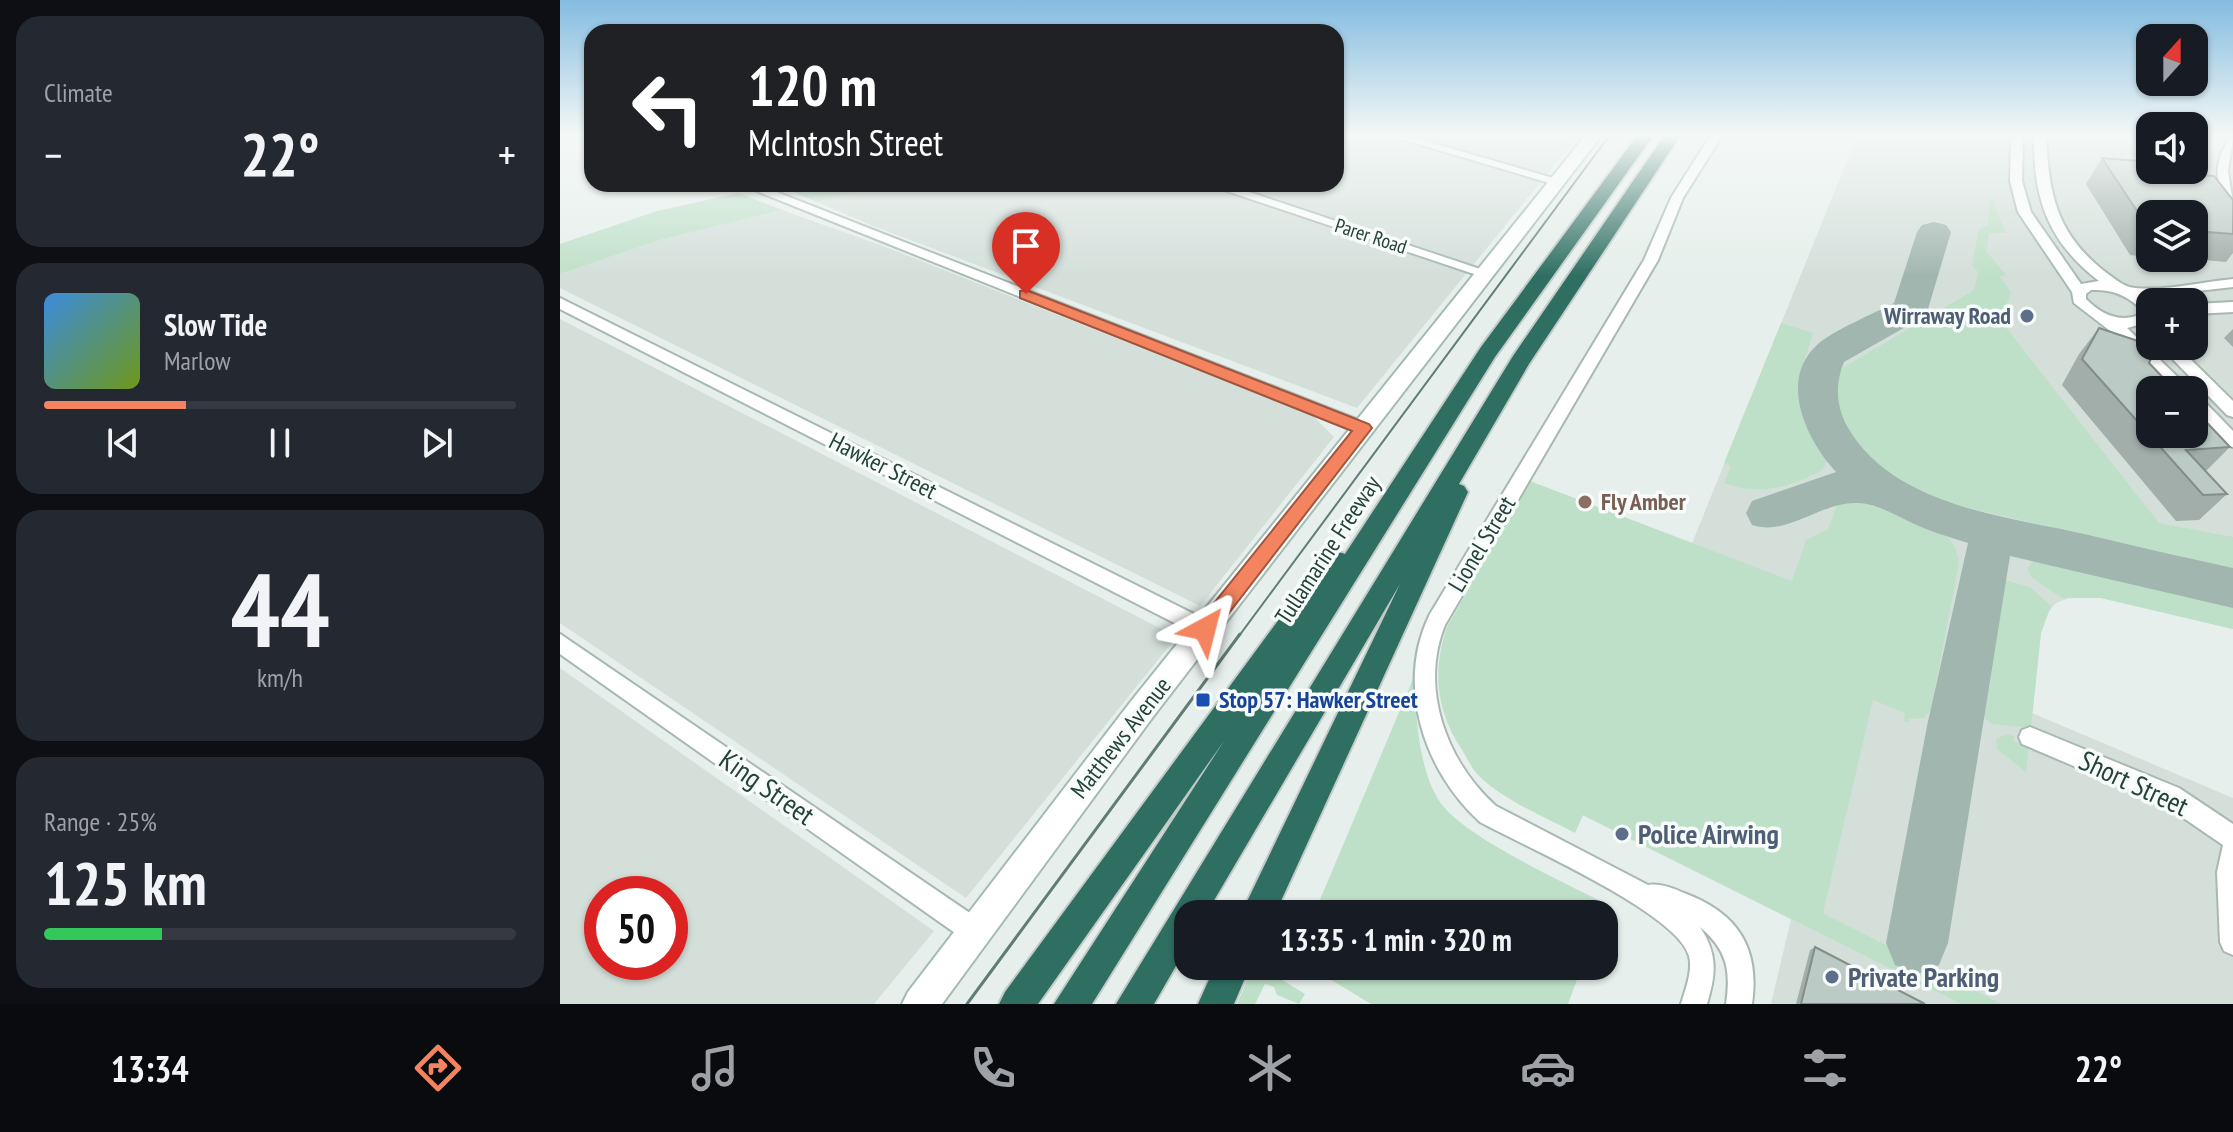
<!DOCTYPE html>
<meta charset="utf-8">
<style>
body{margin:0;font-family:"PT Sans Narrow",sans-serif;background:#242831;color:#f1f3f6;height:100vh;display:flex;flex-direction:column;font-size:30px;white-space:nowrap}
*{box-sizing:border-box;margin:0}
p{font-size:26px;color:#9ea1a6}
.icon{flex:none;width:44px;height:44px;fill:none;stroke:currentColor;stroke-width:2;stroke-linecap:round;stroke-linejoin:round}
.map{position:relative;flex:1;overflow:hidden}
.panel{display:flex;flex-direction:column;gap:16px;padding:16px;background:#0d0f14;width:560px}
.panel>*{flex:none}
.guide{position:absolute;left:24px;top:24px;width:760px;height:168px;border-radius:24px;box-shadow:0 2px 6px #0004;background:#202124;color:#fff;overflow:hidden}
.needle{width:52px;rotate:21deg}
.fabs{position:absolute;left:1576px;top:24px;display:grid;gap:16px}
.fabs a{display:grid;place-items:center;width:72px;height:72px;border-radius:16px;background:#171b24;box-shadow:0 2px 6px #0004;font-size:40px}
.speed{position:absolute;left:24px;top:876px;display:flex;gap:16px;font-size:40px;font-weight:700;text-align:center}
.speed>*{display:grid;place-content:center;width:104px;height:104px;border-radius:50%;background:#171b24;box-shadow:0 2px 6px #0004;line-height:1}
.speed .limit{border:12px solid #d22;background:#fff;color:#111}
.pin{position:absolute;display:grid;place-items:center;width:68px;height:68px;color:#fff;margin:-82px -34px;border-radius:50% 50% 50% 0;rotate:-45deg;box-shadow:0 0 8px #0007}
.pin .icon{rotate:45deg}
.me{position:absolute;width:88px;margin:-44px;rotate:38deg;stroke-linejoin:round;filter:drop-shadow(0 0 6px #0008)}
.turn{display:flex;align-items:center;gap:28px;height:168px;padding:0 32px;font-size:36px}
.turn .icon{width:104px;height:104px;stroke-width:2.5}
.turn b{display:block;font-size:56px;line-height:68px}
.big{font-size:60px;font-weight:800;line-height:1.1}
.panel .tile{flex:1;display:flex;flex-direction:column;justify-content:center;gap:12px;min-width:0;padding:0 28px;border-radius:24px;background:#242831}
.panel .dial{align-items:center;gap:0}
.dial b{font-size:104px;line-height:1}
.song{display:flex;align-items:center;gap:24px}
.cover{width:96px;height:96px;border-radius:12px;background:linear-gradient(135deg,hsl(210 70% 55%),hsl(80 70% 35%))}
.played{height:8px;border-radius:4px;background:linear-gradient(90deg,#f4845f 30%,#363941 30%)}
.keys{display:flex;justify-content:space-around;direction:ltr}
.heat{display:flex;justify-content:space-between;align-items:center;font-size:44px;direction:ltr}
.charge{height:12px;border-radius:6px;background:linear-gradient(90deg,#34c759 25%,#363941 0)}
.trip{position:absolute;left:614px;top:900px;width:444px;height:80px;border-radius:24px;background:#171b24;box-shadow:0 2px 6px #0004;font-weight:800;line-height:80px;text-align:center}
.tabs{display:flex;height:128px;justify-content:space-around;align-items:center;background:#090b0e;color:#9ea1a6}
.tabs .icon{width:56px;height:56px}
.tabs .current{color:#f4845f}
.tabs b{font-size:36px;color:#f1f3f6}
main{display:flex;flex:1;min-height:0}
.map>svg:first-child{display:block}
</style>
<main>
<section class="panel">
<div class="tile"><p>Climate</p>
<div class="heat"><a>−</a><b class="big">22°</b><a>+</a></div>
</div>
<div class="tile">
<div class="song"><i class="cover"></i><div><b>Slow Tide</b><p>Marlow</p></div></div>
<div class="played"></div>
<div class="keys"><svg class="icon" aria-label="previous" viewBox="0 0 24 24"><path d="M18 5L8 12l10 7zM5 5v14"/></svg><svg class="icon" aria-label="pause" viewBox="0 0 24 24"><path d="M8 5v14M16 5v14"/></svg><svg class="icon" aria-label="next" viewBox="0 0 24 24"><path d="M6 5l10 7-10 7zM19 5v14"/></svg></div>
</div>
<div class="tile dial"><b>44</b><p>km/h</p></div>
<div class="tile"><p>Range · 25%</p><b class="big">125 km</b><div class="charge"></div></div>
</section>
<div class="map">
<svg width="1673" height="1004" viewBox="0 0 1673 1004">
<rect width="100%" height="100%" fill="#e6efeb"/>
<!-- built -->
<g fill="#d4dfda" fill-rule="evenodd">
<polygon points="776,136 1018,136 797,408 313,226 257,202 330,184 776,184"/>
<path d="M1297,136H1590V170H1634V136H1658L1649,148L1673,153V629L1541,598L1512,597L1496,603L1485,616L1481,633L1472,713L1673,798V1004H1211L1231,919L1022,815ZM1590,214H1634V258H1590ZM1590,302H1634V346H1590ZM1590,390H1634V434H1590Z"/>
<polygon points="222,210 331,249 753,416 774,437 640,606 0,288 0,274 100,240"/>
<polygon points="0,319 615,636 614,640 406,898 0,623"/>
<path d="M0,668L374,931L314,1004H0ZM42,894H110V962H42Z"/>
</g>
<!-- green -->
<g fill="#bfe0c8">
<polygon points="213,184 330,184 257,202"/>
<polygon points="179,193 222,210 100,240 0,274 0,244 97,211"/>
<path d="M1431,196L1446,233H1429L1426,251L1446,275L1439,276L1451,292L1441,321L1599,523L1673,537V570L1380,501C1326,478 1260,439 1279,370L1414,290L1418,272L1412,265L1419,229L1427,226Z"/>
<path d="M1221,323L1253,333L1244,362L1241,406L1267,462C1263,472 1256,473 1247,478C1218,490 1194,494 1164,483L1171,466L1164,463Z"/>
<path d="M970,481L1232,581L1246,540L1268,529L1278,502C1316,501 1396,516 1399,563L1371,710L1364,718L1349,719L1348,723L1344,721L1345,713L1313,700L1263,913L1441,1004H1401L1023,815L1015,833C983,816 945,801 919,776C912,769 907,758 902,750C876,711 872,671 887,627Z"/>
<polygon points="1509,559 1673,599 1673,629 1541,598 1502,598 1472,578 1467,570 1471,562"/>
<polygon points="1445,580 1470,587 1491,606 1481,633 1471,728 1432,724 1422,716"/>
<path d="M853,679C857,718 858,766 878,799C900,836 1003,881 1044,903L1041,914H754Z"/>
<polygon points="1447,734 1454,736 1454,741 1469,747 1466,772 1437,749 1436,739"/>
<polygon points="693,966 700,966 745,994 739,1004 717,995 714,987 705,984 695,1004 677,1004"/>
<polygon points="1022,966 1008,1004 811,1004 753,969 741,979 726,967"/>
</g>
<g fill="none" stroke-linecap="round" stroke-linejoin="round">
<!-- taxiway -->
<path fill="#a2b6b0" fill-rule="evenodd" d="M1374,222L1386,225L1391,232L1368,309L1363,317L1284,362C1275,383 1276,406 1287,426C1332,506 1445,516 1524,534C1574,546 1623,557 1673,568V608L1450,556L1388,943L1379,965L1357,974L1335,965L1326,943L1367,726L1408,543C1389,537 1368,531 1350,522C1333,514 1318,504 1298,503C1261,501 1228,537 1192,525L1186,513L1192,501L1276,472C1247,441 1217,380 1258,344C1274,330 1313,314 1334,303L1357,232L1362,225Z"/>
<!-- minor casing -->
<g stroke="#a8b8b2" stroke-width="4">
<g id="minor">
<polygon points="831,136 849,136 1003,181 993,184"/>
<path d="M1150,136H1162L1123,198L1098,260L885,625C859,689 887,762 936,806L1088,885C1100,883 1113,888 1124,893C1178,913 1200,948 1192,1004H1166C1171,970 1167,950 1140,927C1158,954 1156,974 1147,1004H1121C1125,990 1133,971 1129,956C1118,913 962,845 920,822C864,771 835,685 870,614L1084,260L1111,198Z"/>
<path d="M1451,136H1463L1462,181L1471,212L1521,284L1539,281C1488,242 1473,198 1474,136H1486C1489,194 1496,233 1544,271C1554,278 1563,287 1575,288C1607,291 1641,282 1673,279V287L1585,297L1590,302V322L1567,328L1631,390H1613L1571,347L1514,303L1512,292L1458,212L1450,181ZM1531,290C1550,289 1565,294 1579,307V315C1559,323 1541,314 1526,299V294Z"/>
<path d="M1673,139L1668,171L1673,203L1668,202C1654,179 1654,163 1669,140Z"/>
<polygon points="179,184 196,184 809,424 811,428 803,434 797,432"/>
<polygon points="646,184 665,184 932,273 930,276 920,276"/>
<polygon points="0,298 652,623 655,629 652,635 645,638 638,635 0,309"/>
<polygon points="1673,302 1673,312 1634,314 1634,304"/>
<polygon points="1600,346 1617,346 1673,401 1673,417 1667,415"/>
<polygon points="1634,395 1640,397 1673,431 1673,447 1667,445 1634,411"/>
<polygon points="0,634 423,922 427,931 423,940 414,944 405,940 0,654"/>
<polygon points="1470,727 1619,788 1673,824 1673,955 1664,951 1660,942 1657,872 1663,845 1603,804 1462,744 1459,737 1462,730"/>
</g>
</g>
<!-- secondary casing -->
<g stroke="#a4bbb3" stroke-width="4">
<polygon id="secondary" points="1025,136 1041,136 592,718 382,1004 342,1004 348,992 572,700"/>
</g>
<!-- motorway casing -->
<g stroke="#c2cac8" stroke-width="4">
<g id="motorway">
<polygon points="1077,136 1093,136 935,357 532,1004 494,1004 664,741 478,1004 439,1004 445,992 767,554 776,551 785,554 921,347"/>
<polygon points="1104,136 1120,136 969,364 899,484 904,486 908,492 715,914 681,914 840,584 646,914 628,914 628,945 594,1004 556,1004 953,356"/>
<polygon points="655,966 690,966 674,1004 638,1004"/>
</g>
</g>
<!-- minor -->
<use href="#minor" fill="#fff" fill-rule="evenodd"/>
<!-- secondary -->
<use href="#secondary" fill="#fff" fill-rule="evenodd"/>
<!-- motorway -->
<use href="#motorway" fill="#2f6f62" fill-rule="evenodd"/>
<!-- tram-far1 -->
<polyline stroke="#5f7d75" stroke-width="2" points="679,636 1049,136"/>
<!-- tram -->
<polyline stroke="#5f7d75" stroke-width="3" points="407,1004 680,634"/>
</g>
<!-- wall -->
<g fill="#a1aea9">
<polygon points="1564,136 1590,136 1590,142"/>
<polygon points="1542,158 1641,175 1673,200 1673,253 1666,262 1622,258 1634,258 1634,214 1590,214 1590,257 1570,255 1526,184"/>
<polygon points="1539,328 1589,363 1670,447 1646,471 1667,494 1639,520 1616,521 1502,385 1519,354"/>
<polygon points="1673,329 1673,347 1664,338"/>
<polygon points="1255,947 1365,1004 1236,1004 1250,950"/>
</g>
<!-- building -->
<g fill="#bbcac4" stroke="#838d89" stroke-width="2">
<polygon points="1542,158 1590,162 1590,170 1634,170 1634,166 1641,175 1654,176 1673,200 1673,234 1634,231 1634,214 1590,214 1590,229 1589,229"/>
<polygon points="1539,328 1590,345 1590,346 1596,347 1589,363 1615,390 1590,390 1590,434 1634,434 1634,409 1670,447 1626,450 1667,494 1643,495 1522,359"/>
<polygon points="1255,947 1365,1004 1241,1004"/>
</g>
<!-- sky -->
<linearGradient id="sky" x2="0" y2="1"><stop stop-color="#84bce0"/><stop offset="0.49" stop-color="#f4f8f6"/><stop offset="1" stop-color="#f4f8f6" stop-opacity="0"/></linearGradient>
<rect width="1673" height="276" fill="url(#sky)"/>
<!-- route -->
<polygon fill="#f4845f" stroke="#9f563e" stroke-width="2" points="466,290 809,424 812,428 652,635 645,638 638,635 635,629 638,623 792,431 460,298 460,291"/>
<!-- markers -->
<g fill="#5c6f8a" stroke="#f7fbf9" stroke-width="3">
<circle cx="1467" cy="316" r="8"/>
<circle cx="1062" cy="834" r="8"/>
<circle cx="1272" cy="977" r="8"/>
</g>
<circle fill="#8d6e63" stroke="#f7fbf9" stroke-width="3" cx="1025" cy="502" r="8"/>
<rect fill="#1a4fb4" stroke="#f7fbf9" stroke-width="3" x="635" y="692" width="16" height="16" rx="4"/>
<g text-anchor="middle" stroke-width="7" stroke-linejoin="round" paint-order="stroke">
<!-- far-street labels -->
<g font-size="20" fill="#24423a" stroke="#f7fbf9">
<text transform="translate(811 236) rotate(18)" y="7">Parer Road</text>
</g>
<!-- service labels -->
<g font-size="24" font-weight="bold" fill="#4e5e75" stroke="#f7fbf9" text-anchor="end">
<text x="1451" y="324">Wirraway Road</text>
</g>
<!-- street labels -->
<g font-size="24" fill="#24423a" stroke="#f7fbf9">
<text transform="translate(323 466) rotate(27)" y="8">Hawker Street</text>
<text transform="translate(922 544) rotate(-59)" y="8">Lionel Street</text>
<text transform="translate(768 550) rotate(-57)" y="8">Tullamarine Freeway</text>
<text transform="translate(561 738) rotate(-52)" y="8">Matthews Avenue</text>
</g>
<!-- education labels -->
<g font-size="24" font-weight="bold" fill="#785e54" stroke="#f7fbf9" text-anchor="start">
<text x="1041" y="510">Fly Amber</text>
</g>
<!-- transit labels -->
<g font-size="24" font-weight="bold" fill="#164399" stroke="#f7fbf9" text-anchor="start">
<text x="659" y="708">Stop 57: Hawker Street</text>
</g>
<!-- near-street labels -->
<g font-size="28" fill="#24423a" stroke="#f7fbf9">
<text transform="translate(1574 783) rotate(25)" y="10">Short Street</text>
<text transform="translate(207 787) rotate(35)" y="10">King Street</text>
</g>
<!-- near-service labels -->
<g font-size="28" font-weight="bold" fill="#4e5e75" stroke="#f7fbf9" text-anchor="start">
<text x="1078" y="844">Police Airwing</text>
<text x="1288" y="987">Private Parking</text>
</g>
</g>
</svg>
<div class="fabs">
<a><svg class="needle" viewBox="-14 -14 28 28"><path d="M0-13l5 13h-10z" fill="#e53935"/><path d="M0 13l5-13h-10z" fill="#9ea1a6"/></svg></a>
<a><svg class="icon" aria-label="sound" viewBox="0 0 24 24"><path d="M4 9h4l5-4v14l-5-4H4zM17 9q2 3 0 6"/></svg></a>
<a><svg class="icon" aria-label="layers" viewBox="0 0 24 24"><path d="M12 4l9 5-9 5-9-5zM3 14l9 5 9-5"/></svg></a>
<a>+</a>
<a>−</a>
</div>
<div class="speed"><div class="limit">50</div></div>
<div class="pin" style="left:466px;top:294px;background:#d93025"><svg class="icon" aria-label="arrive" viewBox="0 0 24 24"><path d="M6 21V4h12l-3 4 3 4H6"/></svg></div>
<svg class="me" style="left:645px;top:629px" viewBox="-20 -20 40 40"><path d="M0-17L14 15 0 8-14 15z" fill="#f4845f" stroke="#fff" stroke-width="4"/></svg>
<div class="trip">13:35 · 1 min · 320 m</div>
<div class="guide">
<div class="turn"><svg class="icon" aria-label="left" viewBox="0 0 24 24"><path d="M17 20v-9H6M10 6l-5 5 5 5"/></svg><div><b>120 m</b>McIntosh Street</div></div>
</div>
</div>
</main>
<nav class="tabs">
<b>13:34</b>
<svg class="icon current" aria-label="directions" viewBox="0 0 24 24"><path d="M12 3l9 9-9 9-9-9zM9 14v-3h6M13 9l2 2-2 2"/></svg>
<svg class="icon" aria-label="music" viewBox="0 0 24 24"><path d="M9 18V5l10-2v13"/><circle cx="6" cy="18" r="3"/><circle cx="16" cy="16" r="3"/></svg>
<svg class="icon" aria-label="phone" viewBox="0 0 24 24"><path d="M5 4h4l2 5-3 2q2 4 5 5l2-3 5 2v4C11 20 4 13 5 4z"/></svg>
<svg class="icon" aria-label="climate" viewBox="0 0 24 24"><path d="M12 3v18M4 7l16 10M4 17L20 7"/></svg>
<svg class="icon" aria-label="car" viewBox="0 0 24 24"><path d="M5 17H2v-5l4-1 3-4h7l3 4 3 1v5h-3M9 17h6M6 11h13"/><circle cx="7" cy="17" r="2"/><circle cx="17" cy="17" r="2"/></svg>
<svg class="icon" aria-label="filters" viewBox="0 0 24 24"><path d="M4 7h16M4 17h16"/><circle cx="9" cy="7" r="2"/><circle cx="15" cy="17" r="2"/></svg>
<b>22°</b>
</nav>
